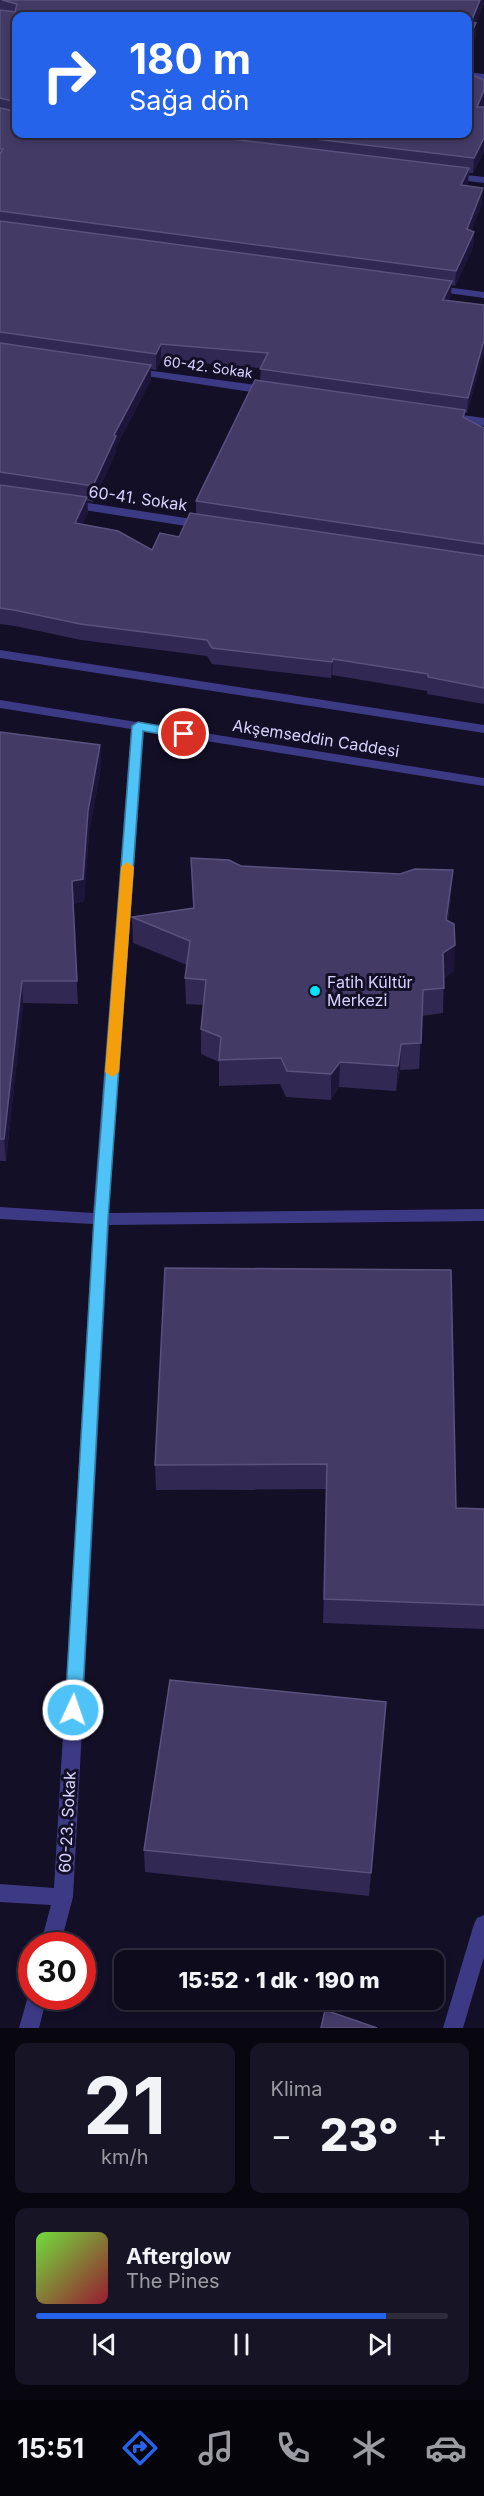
<!DOCTYPE html>
<html lang="tr">
<meta charset="utf-8">
<style>
body{margin:0;font-family:Inter,sans-serif;background:#171425;color:#f1f3f6;height:100vh;display:flex;flex-direction:column;font-size:22px;white-space:nowrap}
*{box-sizing:border-box;margin:0}
p{font-size:20px;color:#9b9ba3}
.icon{flex:none;width:33px;height:33px;fill:none;stroke:currentColor;stroke-width:2;stroke-linecap:round;stroke-linejoin:round}
.map{position:relative;height:2028px;overflow:hidden}
.details{display:flex;flex-direction:column;gap:15px;padding:15px;background:#08060f;flex:1}
.details>*{flex:none}
.top-card{position:absolute;left:12px;top:12px;width:460px;height:126px;border-radius:12px;box-shadow:0 3px 9px #0003,0 0 0 2px #2e2b3b;background:#2563eb;color:#fff;overflow:hidden}
.speed{position:absolute;left:18px;top:1932px;display:flex;gap:12px;font-size:30px;font-weight:700;text-align:center}
.speed>*{display:grid;place-content:center;width:78px;height:78px;border-radius:50%;background:#0e0b1c;box-shadow:0 3px 9px #0003,0 0 0 2px #2e2b3b;line-height:1}
.speed .limit{border:9px solid #d22;background:#fff;color:#111}
.pin{position:absolute;display:grid;place-items:center;width:51px;height:51px;color:#fff;margin:-26px;border:3px solid #fff;border-radius:50%;box-shadow:0 2px 6px #0007}
.me{position:absolute;width:66px;margin:-33px;rotate:3deg;stroke-linejoin:round;filter:drop-shadow(0 0 4px #0008)}
.turn{display:flex;align-items:center;gap:21px;height:126px;padding:0 18px;font-size:27px}
.turn .icon{width:78px;height:78px;stroke-width:2.5}
.turn b{display:block;font-size:42px;line-height:51px}
.big{font-size:45px;font-weight:800;line-height:1.1}
.details .card{flex:1;display:flex;flex-direction:column;justify-content:center;gap:9px;min-width:0;padding:0 21px;border-radius:12px;background:#171425}
.details .dial{align-items:center;gap:0}
.dial b{font-size:78px;line-height:1}
.song{display:flex;align-items:center;gap:18px}
.cover{width:72px;height:72px;border-radius:9px;background:linear-gradient(135deg,hsl(100 70% 55%),hsl(350 70% 35%))}
.played{height:6px;border-radius:3px;background:linear-gradient(90deg,#2563eb 85%,#2e2b3b 85%)}
.keys{display:flex;justify-content:space-around;direction:ltr}
.heat{display:flex;justify-content:space-between;align-items:center;font-size:33px;direction:ltr}
.details .tiles{flex:1;display:grid;gap:15px;grid-template-columns:1fr 1fr}
.card:last-child{grid-column:span 2}
.trip{position:absolute;left:114px;top:1950px;width:330px;height:60px;border-radius:12px;background:#0e0b1c;box-shadow:0 3px 9px #0003,0 0 0 2px #2e2b3b;font-weight:800;line-height:60px;text-align:center}
.tab-bar{display:flex;height:96px;justify-content:space-around;align-items:center;background:#06040b;color:#9b9ba3}
.tab-bar .icon{width:42px;height:42px}
.tab-bar .selected{color:#2563eb}
.tab-bar b{font-size:27px;color:#f1f3f6}
.map>svg:first-child{display:block}
</style>
<div class="map">
<svg width="484" height="2028" viewBox="0 0 484 2028">
<rect width="100%" height="100%" fill="#130f26"/>
<g fill="none" stroke-linecap="round" stroke-linejoin="round">
<!-- minor -->
<g fill="#3d3a85" fill-rule="evenodd">
<polygon points="468,72 484,74 484,80 468,78"/>
<polygon points="448,173 484,177 484,183 444,178 443,176"/>
<polygon points="430,285 484,292 484,298 426,290 424,288"/>
<polygon points="131,368 270,387 276,391 270,395 127,373 125,371"/>
<polygon points="448,413 484,418 484,426 444,420 442,417"/>
<polygon points="69,500 205,521 211,525 205,529 65,507 63,504"/>
<polygon points="0,650 484,725 484,733 0,658"/>
<polygon points="0,700 484,778 484,786 144,731 109,1213 484,1209 484,1221 109,1225 73,1897 60,1946 40,1946 51,1905 0,1902 0,1884 54,1888 93,1224 0,1219 0,1207 93,1213 131,729 0,708"/>
<polygon points="484,1915 484,1957 463,2028 443,2028 474,1924 477,1918"/>
<polygon points="30,1989 32,1996 47,1996 39,2028 19,2028"/>
</g>
</g>
<!-- wall -->
<g fill="#312854" fill-rule="evenodd">
<path d="M0,0H484V3L476,23V37L468,51V16H16V134H468L484,80V103L482,107H484V151L473,173H469L468,183L467,186L482,203L471,231L474,232L473,247L455,286L451,285V296L449,300L484,305V352L467,413H465V417L484,428V704L427,694V691L332,675L331,678L212,664L207,656L81,640L15,626L0,624ZM161,360L261,368L260,380L196,501V514L179,537L152,550L82,525L88,513L87,501L93,502L116,452V447L151,380V369L156,370Z"/>
<polygon points="0,732 100,745 101,767 89,833 84,901 73,904 78,1004 23,1003 6,1161 0,1161"/>
<polygon points="191,858 451,896 448,921 454,971 444,978 443,1013 422,1016 419,1069 400,1070 396,1091 339,1087 331,1100 286,1097 280,1084 219,1086 219,1062 201,1054 201,1029 203,1005 186,1004 185,978 187,965 133,943 132,917 193,908"/>
<polygon points="165,1268 456,1508 484,1509 484,1629 323,1623 327,1489 156,1490 155,1465"/>
<polygon points="384,1724 369,1896 145,1872 144,1850"/>
</g>
<!-- shaded-wall -->
<g fill="#1d163a">
<polygon points="480,0 484,0 484,3 475,25 476,23 476,37 468,51 468,39 471,22"/>
<polygon points="484,90 484,103 476,122 477,107"/>
<polygon points="484,138 484,151 473,173 474,158"/>
<polygon points="469,168 468,183 460,200 461,185"/>
<polygon points="483,188 482,203 466,244 467,229"/>
<polygon points="474,232 473,247 455,286 456,271"/>
<polygon points="452,281 451,296 442,315 443,300"/>
<polygon points="484,340 484,352 467,413 468,398"/>
<polygon points="161,344 161,360 156,370 156,354"/>
<polygon points="151,365 151,380 116,447 116,452 93,502 93,486 114,435"/>
<polygon points="87,497 88,513 76,539 75,523"/>
<polygon points="333,659 332,675 331,678 332,662"/>
<polygon points="100,745 101,767 89,833 84,901 73,904 78,1004 72,881 88,811"/>
<polygon points="453,870 451,896 444,946 446,920"/>
<polygon points="455,945 454,971 442,979 443,953"/>
<polygon points="22,981 23,1003 6,1161 4,1139"/>
<polygon points="401,1044 400,1070 396,1091 398,1066"/>
<polygon points="340,1062 339,1087 331,1100 331,1074"/>
</g>
<!-- building -->
<g fill="#433a66" stroke="#5a527e" stroke-width="1.5">
<polygon points="2,0 480,0 471,22 476,23 468,39 468,16 16,16 16,102 0,98 0,10 15,12 17,4"/>
<polygon points="468,73 484,80 484,90 477,107 484,107 484,138 474,158 273,134 468,134"/>
<polygon points="16,105 16,134 191,134 469,168 461,185 483,188 467,229 474,232 456,271 0,211 0,154 3,149 0,149 0,108 15,111"/>
<polygon points="0,221 452,281 443,300 484,305 484,340 468,398 260,369 268,353 161,344 156,354 0,332"/>
<polygon points="0,343 151,365 114,435 116,436 93,486 0,472"/>
<polygon points="255,380 465,410 463,417 484,428 484,544 196,501"/>
<polygon points="0,485 87,497 75,523 118,531 152,550 160,533 179,537 190,513 484,556 484,688 428,677 428,674 333,659 332,662 212,648 207,640 80,624 14,610 0,608"/>
<polygon points="0,732 100,745 88,811 83,879 72,881 77,981 22,981 4,1139 0,1139"/>
<polygon points="191,858 229,860 241,866 400,874 415,869 453,870 446,920 454,924 455,945 443,953 444,988 423,990 421,1043 401,1044 398,1066 340,1062 331,1074 287,1071 281,1058 219,1060 221,1037 201,1029 206,980 185,978 190,941 132,917 194,908"/>
<polygon points="165,1268 451,1270 456,1508 484,1509 484,1605 324,1599 327,1464 155,1465"/>
<polygon points="170,1680 386,1702 371,1873 144,1850"/>
<polygon points="325,2010 377,2028 321,2028"/>
</g>
<!-- route -->
<polygon fill="#4fc3f7" stroke="#337fa1" stroke-width="1.5" points="138,722 184,730 190,734 184,738 143,731 108,1219 82,1710 79,1715 73,1717 67,1715 65,1710 94,1219 132,726"/>
<!-- slow -->
<polygon fill="#f59e0b" points="127,862 134,867 119,1072 112,1077 105,1072 121,867"/>
<!-- markers -->
<circle fill="#00e5ff" stroke="#130f26" stroke-width="2" cx="315" cy="991" r="6"/>
<g text-anchor="middle" stroke-width="6" stroke-linejoin="round" paint-order="stroke">
<!-- far-street labels -->
<g font-size="14" fill="#d9d4ff" stroke="#130f26">
<text transform="translate(208 367) rotate(8)" y="5">60-42. Sokak</text>
</g>
<!-- street labels -->
<g font-size="16" fill="#d9d4ff" stroke="#130f26">
<text transform="translate(138 498) rotate(8)" y="6">60-41. Sokak</text>
<text transform="translate(316 738) rotate(9)" y="6">Akşemseddin Caddesi</text>
<text transform="translate(67 1822) rotate(-87)" y="6">60-23. Sokak</text>
</g>
<!-- poi labels -->
<g font-size="16" fill="#d9d4ff" stroke="#130f26" text-anchor="start">
<text x="327" y="988">Fatih Kültür<tspan x="327" dy="18">Merkezi</tspan></text>
</g>
</g>
</svg>
<div class="speed"><div class="limit">30</div></div>
<div class="pin" style="left:184px;top:734px;background:#d93025"><svg class="icon" aria-label="arrive" viewBox="0 0 24 24"><path d="M6 21V4h12l-3 4 3 4H6"/></svg></div>
<svg class="me" style="left:73px;top:1710px" viewBox="-20 -20 40 40"><circle r="17" fill="#4fc3f7" stroke="#fff" stroke-width="3"/><path d="M0-11L8 9 0 5-8 9z" fill="#fff"/></svg>
<div class="trip">15:52 · 1 dk · 190 m</div>
<div class="top-card">
<div class="turn"><svg class="icon" aria-label="right" viewBox="0 0 24 24"><path d="M7 20v-9h11M14 6l5 5-5 5"/></svg><div><b>180 m</b>Sağa dön</div></div>
</div>
</div>
<section class="details">
<div class="tiles">
<div class="card dial"><b>21</b><p>km/h</p></div>
<div class="card"><p>Klima</p>
<div class="heat"><a>−</a><b class="big">23°</b><a>+</a></div>
</div>
<div class="card">
<div class="song"><i class="cover"></i><div><b>Afterglow</b><p>The Pines</p></div></div>
<div class="played"></div>
<div class="keys"><svg class="icon" aria-label="previous" viewBox="0 0 24 24"><path d="M18 5L8 12l10 7zM5 5v14"/></svg><svg class="icon" aria-label="pause" viewBox="0 0 24 24"><path d="M8 5v14M16 5v14"/></svg><svg class="icon" aria-label="next" viewBox="0 0 24 24"><path d="M6 5l10 7-10 7zM19 5v14"/></svg></div>
</div>
</div>
</section>
<nav class="tab-bar">
<b>15:51</b>
<svg class="icon selected" aria-label="directions" viewBox="0 0 24 24"><path d="M12 3l9 9-9 9-9-9zM9 14v-3h6M13 9l2 2-2 2"/></svg>
<svg class="icon" aria-label="music" viewBox="0 0 24 24"><path d="M9 18V5l10-2v13"/><circle cx="6" cy="18" r="3"/><circle cx="16" cy="16" r="3"/></svg>
<svg class="icon" aria-label="phone" viewBox="0 0 24 24"><path d="M5 4h4l2 5-3 2q2 4 5 5l2-3 5 2v4C11 20 4 13 5 4z"/></svg>
<svg class="icon" aria-label="climate" viewBox="0 0 24 24"><path d="M12 3v18M4 7l16 10M4 17L20 7"/></svg>
<svg class="icon" aria-label="car" viewBox="0 0 24 24"><path d="M5 17H2v-5l4-1 3-4h7l3 4 3 1v5h-3M9 17h6M6 11h13"/><circle cx="7" cy="17" r="2"/><circle cx="17" cy="17" r="2"/></svg>
</nav>
